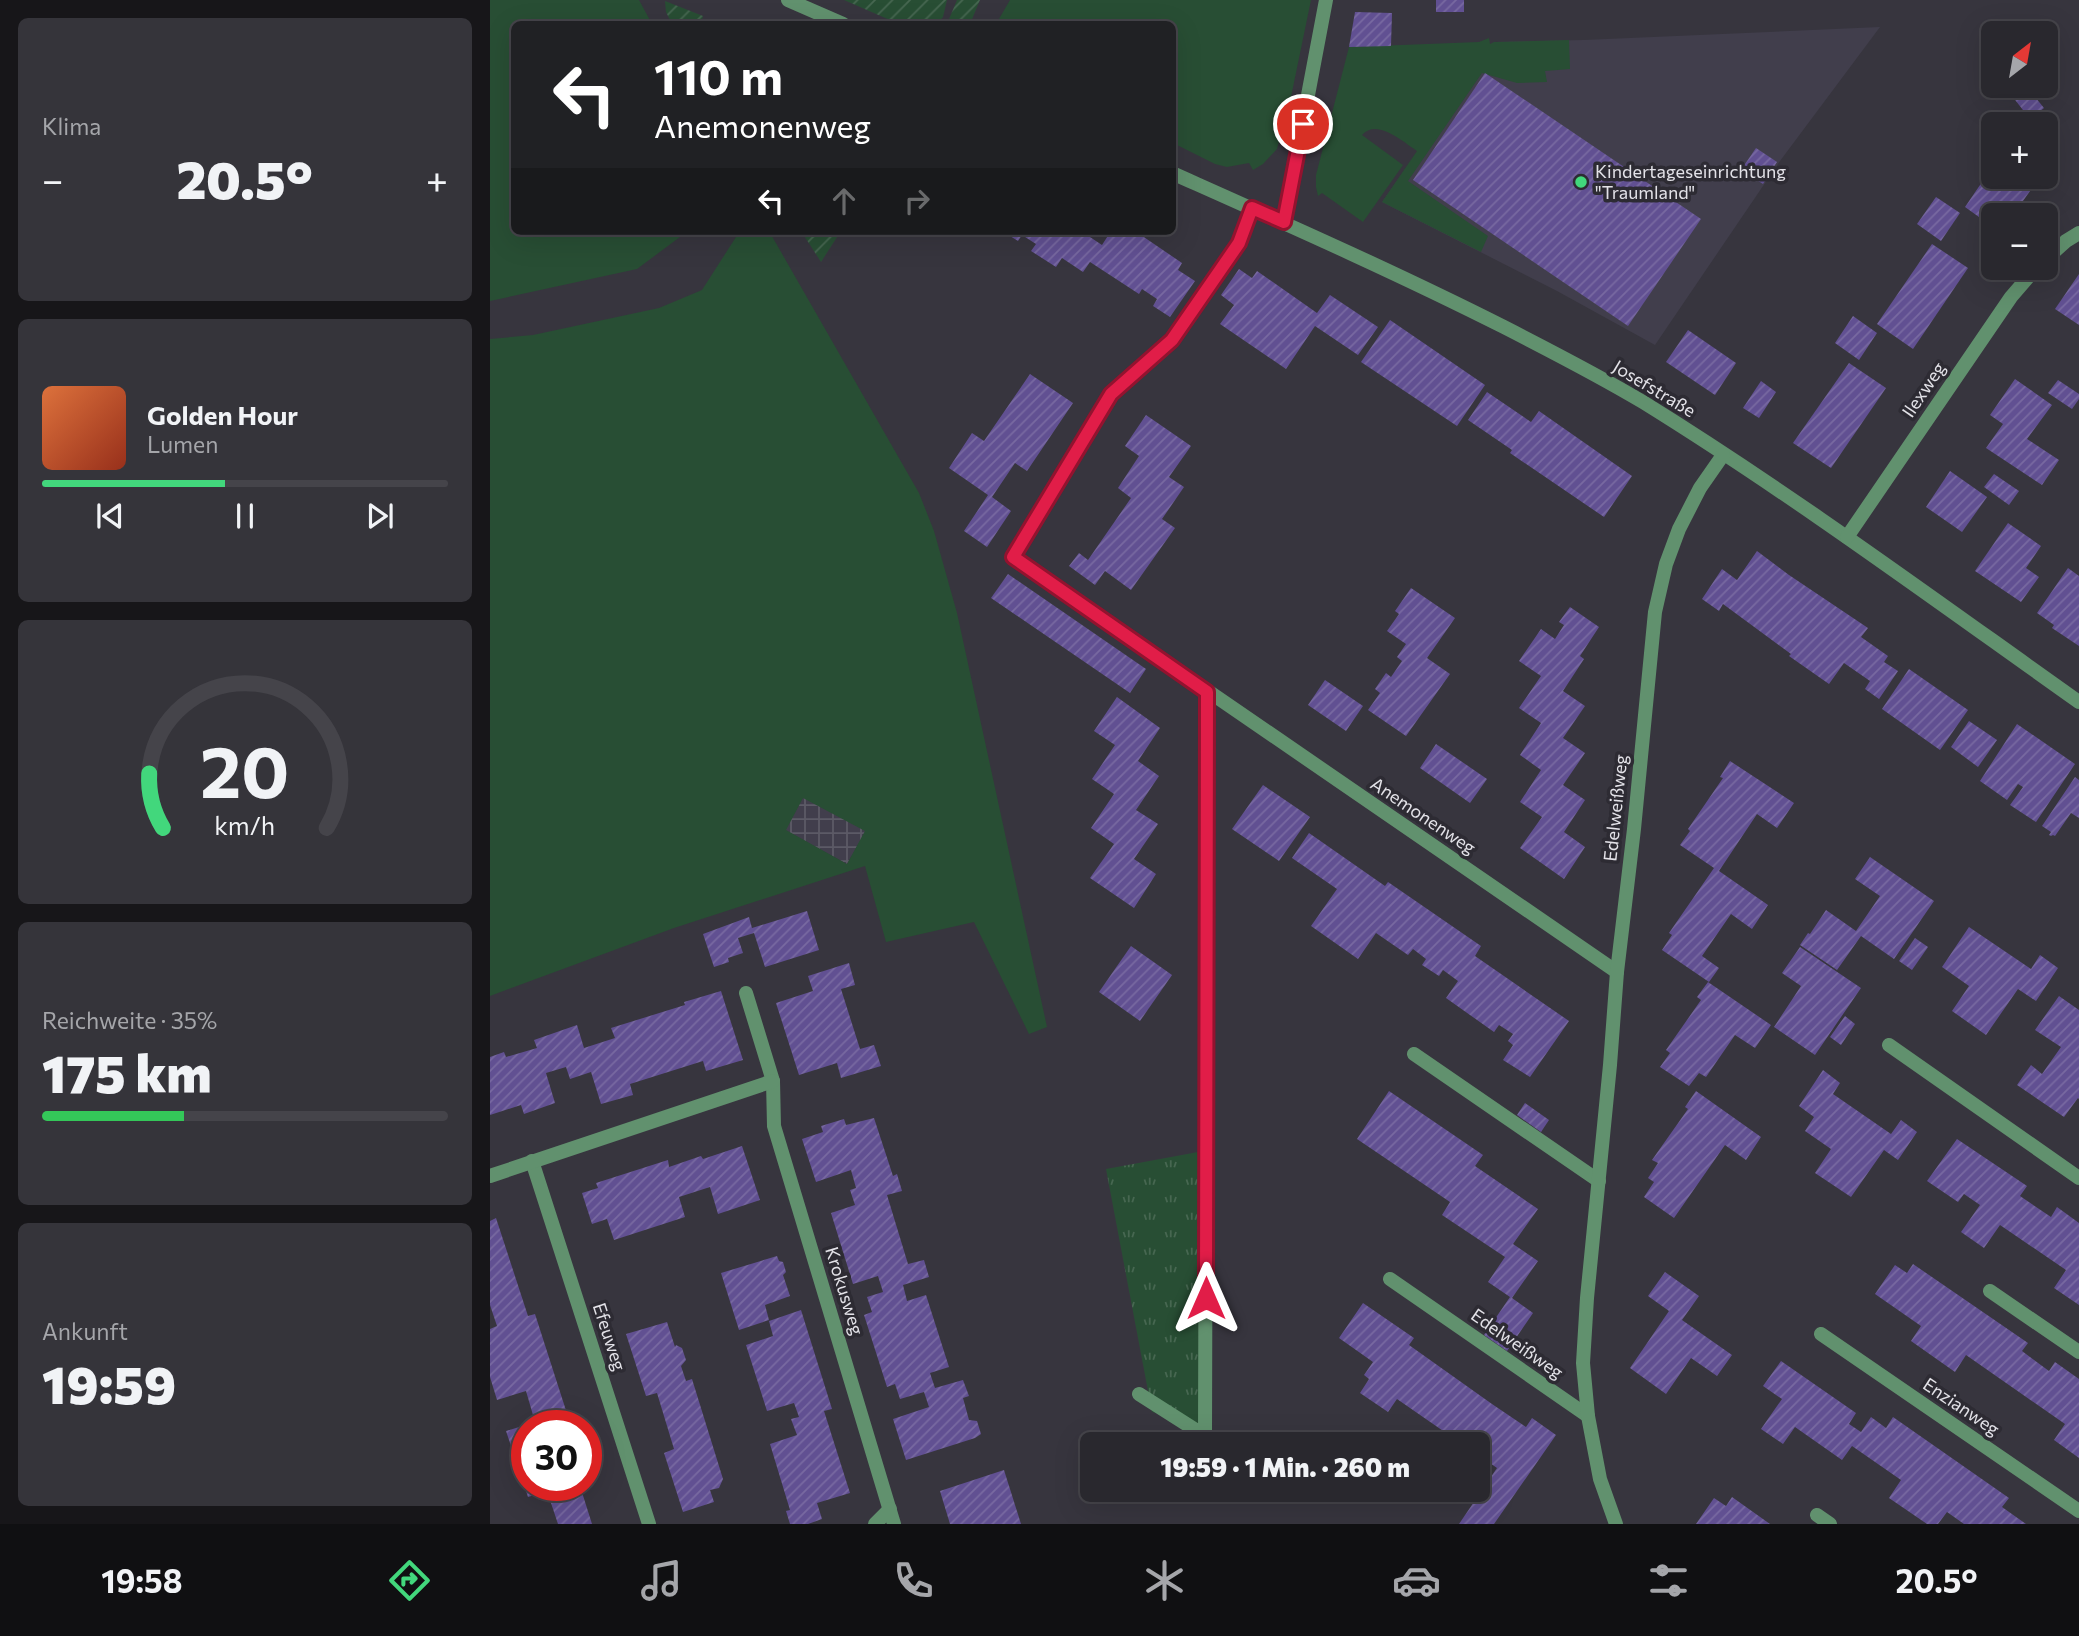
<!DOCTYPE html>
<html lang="de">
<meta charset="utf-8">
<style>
body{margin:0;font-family:Commissioner,sans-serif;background:#35343a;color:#f1f3f6;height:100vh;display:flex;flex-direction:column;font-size:26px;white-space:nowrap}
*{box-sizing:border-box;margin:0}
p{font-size:23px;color:#a5a6aa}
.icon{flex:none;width:38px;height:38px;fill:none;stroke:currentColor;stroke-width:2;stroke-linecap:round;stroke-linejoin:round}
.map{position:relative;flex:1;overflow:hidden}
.drawer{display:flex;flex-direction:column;gap:18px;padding:18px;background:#171619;width:490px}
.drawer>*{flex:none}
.banner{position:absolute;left:21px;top:21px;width:665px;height:214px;border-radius:10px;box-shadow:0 7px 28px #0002,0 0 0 2px #45444a;background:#202124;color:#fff;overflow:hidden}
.needle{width:46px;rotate:31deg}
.buttons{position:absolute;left:1491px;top:21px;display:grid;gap:14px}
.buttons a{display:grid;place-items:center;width:77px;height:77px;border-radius:10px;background:#29282e;box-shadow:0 7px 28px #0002,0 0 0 2px #45444a;font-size:35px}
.speed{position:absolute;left:21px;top:1410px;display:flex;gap:14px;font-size:35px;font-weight:700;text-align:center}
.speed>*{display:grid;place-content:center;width:91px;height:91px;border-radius:50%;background:#29282e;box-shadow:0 7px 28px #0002,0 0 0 2px #45444a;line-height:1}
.speed .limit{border:10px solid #d22;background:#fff;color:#111}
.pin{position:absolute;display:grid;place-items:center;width:60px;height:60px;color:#fff;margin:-30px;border:4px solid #fff;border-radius:50%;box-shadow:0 2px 7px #0007}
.me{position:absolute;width:77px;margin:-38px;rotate:0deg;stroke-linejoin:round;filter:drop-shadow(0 0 5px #0008)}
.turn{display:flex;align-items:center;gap:24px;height:147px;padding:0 28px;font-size:32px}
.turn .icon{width:91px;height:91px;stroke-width:2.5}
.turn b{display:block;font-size:49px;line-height:60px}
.lanes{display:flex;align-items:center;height:66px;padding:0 28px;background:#0003;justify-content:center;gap:35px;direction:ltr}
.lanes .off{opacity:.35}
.big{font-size:52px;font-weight:800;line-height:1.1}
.drawer .widget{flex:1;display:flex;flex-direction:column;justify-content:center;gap:10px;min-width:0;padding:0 24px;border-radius:10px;background:#35343a}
.drawer .dial{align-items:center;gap:0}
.dial svg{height:182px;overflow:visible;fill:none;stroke:#45444a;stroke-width:7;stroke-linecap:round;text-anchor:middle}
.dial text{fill:#f1f3f6;stroke:none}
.song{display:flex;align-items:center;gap:21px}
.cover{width:84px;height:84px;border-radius:10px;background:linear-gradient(135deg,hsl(20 70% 55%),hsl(10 70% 35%))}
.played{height:7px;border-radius:4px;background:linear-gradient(90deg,#42d77c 45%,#45444a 45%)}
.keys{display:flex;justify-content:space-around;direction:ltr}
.heat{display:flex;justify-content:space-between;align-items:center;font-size:38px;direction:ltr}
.charge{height:10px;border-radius:5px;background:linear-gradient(90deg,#34c759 35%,#45444a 0)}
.trip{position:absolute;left:590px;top:1432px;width:410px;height:70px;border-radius:10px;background:#29282e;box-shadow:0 7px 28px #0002,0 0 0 2px #45444a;font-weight:800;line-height:70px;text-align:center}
.dock{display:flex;height:112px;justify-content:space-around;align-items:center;background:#101012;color:#a5a6aa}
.dock .icon{width:49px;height:49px}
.dock .current{color:#42d77c}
.dock b{font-size:32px;color:#f1f3f6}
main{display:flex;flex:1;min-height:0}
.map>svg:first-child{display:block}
</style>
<main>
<section class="drawer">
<div class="widget"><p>Klima</p>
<div class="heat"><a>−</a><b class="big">20.5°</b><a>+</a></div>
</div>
<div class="widget">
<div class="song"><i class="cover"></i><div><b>Golden Hour</b><p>Lumen</p></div></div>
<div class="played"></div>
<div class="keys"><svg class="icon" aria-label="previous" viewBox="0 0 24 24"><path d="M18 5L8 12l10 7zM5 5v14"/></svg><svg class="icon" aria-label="pause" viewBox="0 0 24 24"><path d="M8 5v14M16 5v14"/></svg><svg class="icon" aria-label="next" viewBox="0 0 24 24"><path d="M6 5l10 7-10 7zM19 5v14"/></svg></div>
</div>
<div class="widget dial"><svg viewBox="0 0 100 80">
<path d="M14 69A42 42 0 1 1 86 69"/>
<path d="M14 69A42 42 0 0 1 8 45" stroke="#42d77c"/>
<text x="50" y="56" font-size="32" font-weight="700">20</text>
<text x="50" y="72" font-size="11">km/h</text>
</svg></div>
<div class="widget"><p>Reichweite · 35%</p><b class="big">175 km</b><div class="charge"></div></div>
<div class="widget"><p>Ankunft</p><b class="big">19:59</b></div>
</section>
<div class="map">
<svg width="1589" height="1524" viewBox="0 0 1589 1524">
<defs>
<pattern id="industrial-grid" width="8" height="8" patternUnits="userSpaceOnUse" patternTransform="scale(1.75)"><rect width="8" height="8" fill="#413e4c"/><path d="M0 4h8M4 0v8" fill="none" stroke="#5c5a66"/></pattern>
<pattern id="park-tufts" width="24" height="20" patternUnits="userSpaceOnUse" patternTransform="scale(1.75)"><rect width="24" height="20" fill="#284e34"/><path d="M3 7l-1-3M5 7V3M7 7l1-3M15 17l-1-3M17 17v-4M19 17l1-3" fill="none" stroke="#476751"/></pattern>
<pattern id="garden-furrows" width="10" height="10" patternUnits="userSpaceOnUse" patternTransform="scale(1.75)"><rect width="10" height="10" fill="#284e34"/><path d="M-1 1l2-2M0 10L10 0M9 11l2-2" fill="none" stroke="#476751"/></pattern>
<pattern id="building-hatch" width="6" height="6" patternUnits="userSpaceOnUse" patternTransform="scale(1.75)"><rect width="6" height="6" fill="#615092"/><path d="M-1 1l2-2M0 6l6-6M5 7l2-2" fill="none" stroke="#7869a1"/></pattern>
</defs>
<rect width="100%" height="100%" fill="#37353e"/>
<!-- built -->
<polygon fill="#413e4c" points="1390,27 1290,161 1165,345 1067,291 892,202 1004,42 1094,40"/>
<!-- industrial -->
<polygon fill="url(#industrial-grid)" points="313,797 376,831 357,864 295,830"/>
<!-- grass -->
<g fill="#284e34" fill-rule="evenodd">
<polygon points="0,0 149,0 162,24 24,24 24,231 198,231 147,269 0,301"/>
<polygon points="520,0 821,0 801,97 787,149 773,164 763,170 759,163 737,167 725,164 683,143 682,24 506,24"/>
<path d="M999,38L1000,44L1004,42L1079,40L1080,69L1055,71L1057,82L1027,83L992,73L918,181L998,236L991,252L892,202L927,151C913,142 887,118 872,135L913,165L873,222L832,193L828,196L826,187V175L859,47L989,42Z"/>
<path d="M247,231H279L429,493L444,531L467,613L557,1027L539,1034L484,922L396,942L375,866L184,928L0,996V339L43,335L169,308L212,290L246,237ZM313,798L375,831L357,864L296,830Z"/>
</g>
<!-- park -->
<polygon fill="url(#park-tufts)" points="708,1152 709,1425 662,1412 616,1169"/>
<!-- garden -->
<g fill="url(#garden-furrows)">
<polygon points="354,0 457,0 453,17 447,24 409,24"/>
<polygon points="467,0 490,0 480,24 457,24"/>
<polygon points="175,1 213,16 211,23 213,24 182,24 176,12"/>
<polygon points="311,231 351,231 331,262"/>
</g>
<!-- building -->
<g fill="url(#building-hatch)">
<rect x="946" y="0" width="28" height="12"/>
<polygon points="865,12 902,13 901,46 859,47"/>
<polygon points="995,73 1211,219 1138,326 923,180"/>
<polygon points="1536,86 1554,108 1540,119 1522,96"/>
<polygon points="1556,145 1567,152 1556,168"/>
<polygon points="1266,148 1287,162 1273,184 1251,170"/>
<polygon points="1503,166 1503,177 1550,177 1523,215 1503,215 1503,227 1475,207"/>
<polygon points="1446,197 1470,213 1451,241 1427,224"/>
<polygon points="512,231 591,231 612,245 621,231 645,231 692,263 688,270 705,281 680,317 663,306 667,299 652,289 649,294 600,262 593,272 572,258 566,267 541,251 546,244 532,235 528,241"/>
<polygon points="1442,244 1478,268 1423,349 1387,324"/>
<polygon points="749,269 762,278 767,271 827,313 840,295 888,327 868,355 825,326 796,369 730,324 744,305 731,295"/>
<polygon points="1589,274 1589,325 1565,309"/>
<polygon points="1363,316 1387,333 1369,360 1345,343"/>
<polygon points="900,320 995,385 967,426 871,362"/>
<polygon points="1198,330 1246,363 1225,395 1176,362"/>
<polygon points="1359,363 1396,388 1341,468 1303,443"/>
<polygon points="540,374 583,403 537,471 525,463 502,497 521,511 497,547 474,531 498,495 459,468 482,433 494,441"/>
<polygon points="1525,379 1562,405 1537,439 1569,460 1552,485 1496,448 1513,424 1500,415"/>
<polygon points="1568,380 1589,394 1589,399 1582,409 1558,393"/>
<polygon points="1271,381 1286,392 1269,418 1253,408"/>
<polygon points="997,392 1041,422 1049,411 1142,476 1114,517 1020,453 1022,450 978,420"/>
<polygon points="656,415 701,446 679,477 694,487 672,519 685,528 641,590 615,571 605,585 579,566 589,553 598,560 641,498 628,488 649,456 635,446"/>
<polygon points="1460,471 1497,497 1472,532 1436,507"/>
<polygon points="1504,474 1529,491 1519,505 1494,487"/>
<polygon points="1518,523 1551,546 1536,568 1549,577 1531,602 1485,571"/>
<polygon points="1267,551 1299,575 1378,628 1371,637 1398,656 1394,662 1408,671 1389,699 1375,689 1380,681 1354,663 1339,684 1299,656 1301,654 1233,604 1229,611 1212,599 1232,569 1247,580"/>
<polygon points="1578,568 1589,576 1589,646 1562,628 1564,625 1547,613"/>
<polygon points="518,574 656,669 640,693 501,598"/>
<polygon points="921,588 965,618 937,658 960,674 916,736 878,710 890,693 885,689 896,673 901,677 912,661 907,657 916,644 897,631 909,614 905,611"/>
<polygon points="1080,607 1109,627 1090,656 1094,659 1073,691 1095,706 1073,738 1095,753 1073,785 1095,800 1074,832 1095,847 1074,879 1030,848 1052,817 1030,802 1051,770 1030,755 1051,723 1029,708 1051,676 1029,661 1051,629 1065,639 1074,625 1069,622"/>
<polygon points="1419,669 1478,710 1450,750 1392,709"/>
<polygon points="835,680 873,706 856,731 818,705"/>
<polygon points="627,697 670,728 648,761 669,776 646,810 668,824 644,859 666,874 644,908 600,878 624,844 601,828 624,794 602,779 625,745 604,731"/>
<polygon points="1479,721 1507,740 1488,767 1461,747"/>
<polygon points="1527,724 1585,764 1546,822 1520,805 1533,787 1528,784 1517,800 1490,781"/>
<polygon points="946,744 997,779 980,803 930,768"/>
<polygon points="1240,761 1304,803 1287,828 1267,814 1229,871 1278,905 1262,929 1241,914 1212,956 1229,968 1219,982 1172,950 1182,935 1179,933 1224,868 1190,845 1200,831 1198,829 1233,778 1230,777"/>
<polygon points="1585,777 1589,780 1589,818 1581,813 1565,836 1563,835 1561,836 1559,835 1561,832 1552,826"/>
<polygon points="773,785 820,817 789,861 742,829"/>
<polygon points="819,833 895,886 898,882 991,946 985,956 1079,1021 1040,1077 1013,1060 1023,1045 1018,1041 1023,1034 1009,1025 1004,1032 956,998 968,981 953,970 949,976 932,965 936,959 923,949 918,955 886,933 868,959 821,926 847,889 802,858"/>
<polygon points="1380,857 1444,901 1404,959 1371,936 1347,970 1310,945 1318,933 1320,934 1336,910 1366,931 1390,896 1365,879"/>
<polygon points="317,911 329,950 275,967 264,933 248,938 253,953 238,958 239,962 224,967 213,934 259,917 262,928"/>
<polygon points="1479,927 1541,969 1550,955 1568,968 1546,1001 1528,989 1496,1035 1462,1011 1479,986 1452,967"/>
<polygon points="1425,938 1438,947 1422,970 1409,961"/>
<polygon points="641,946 682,975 650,1021 609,992"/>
<polygon points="1310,947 1371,988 1325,1055 1284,1027 1311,986 1292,973"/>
<polygon points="359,963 365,985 351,989 370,1049 384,1045 391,1066 351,1078 347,1063 309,1075 286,1003 323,991 318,976"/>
<polygon points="1218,982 1281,1025 1265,1048 1245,1035 1216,1077 1209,1073 1199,1086 1170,1067 1180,1053 1176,1050 1211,1000 1207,997"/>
<polygon points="231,991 253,1060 216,1071 213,1061 140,1084 143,1095 111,1104 101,1072 80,1079 76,1067 56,1073 65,1103 34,1114 31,1105 0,1115 0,1057 14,1052 16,1057 47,1048 44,1040 87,1025 94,1048 125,1038 121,1028 195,1005 194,1002"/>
<polygon points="1569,996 1589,1010 1589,1099 1588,1098 1574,1117 1527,1085 1541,1065 1552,1074 1571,1047 1545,1030"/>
<polygon points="1355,1016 1365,1024 1351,1045 1340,1037"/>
<polygon points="1333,1070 1350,1083 1343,1094 1401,1134 1411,1120 1427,1132 1408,1160 1394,1150 1361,1197 1325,1173 1341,1149 1315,1131 1324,1117 1309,1106"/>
<polygon points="899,1091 993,1155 985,1166 1048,1209 1023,1244 1048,1261 1022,1298 1043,1313 1017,1351 994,1335 1020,1297 998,1282 1015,1257 952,1215 960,1202 867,1139"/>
<polygon points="1206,1091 1271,1137 1256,1160 1235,1145 1184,1218 1154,1197 1164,1182 1158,1178 1168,1163 1162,1160 1198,1109 1195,1107"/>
<polygon points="1035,1103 1059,1120 1051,1132 1027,1115"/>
<polygon points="384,1118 403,1176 407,1174 412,1191 397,1195 418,1264 434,1260 439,1277 413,1285 417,1301 436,1295 459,1367 440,1373 445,1388 473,1380 479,1396 473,1398 479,1420 487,1421 491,1434 485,1438 416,1460 403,1419 439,1407 434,1392 410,1399 405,1384 397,1387 374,1315 382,1312 377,1297 393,1292 388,1276 363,1284 341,1213 365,1205 360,1190 366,1188 361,1170 326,1182 312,1139 333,1132 331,1126 354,1119 356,1125"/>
<polygon points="1467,1139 1537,1186 1530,1196 1561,1217 1567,1207 1589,1223 1589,1305 1564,1288 1576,1270 1510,1225 1494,1248 1471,1232 1490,1205 1474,1194 1468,1202 1437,1181"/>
<polygon points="252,1146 270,1200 228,1214 220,1187 189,1197 195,1217 124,1240 117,1219 102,1224 92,1193 108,1188 106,1183 178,1160 179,1167 211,1156 213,1159"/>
<polygon points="6,1218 38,1316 45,1314 81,1426 37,1426 37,1486 90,1486 102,1524 68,1524 57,1491 38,1497 16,1431 45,1422 36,1391 7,1400 0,1377 0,1329 7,1326 0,1305 0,1221"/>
<polygon points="287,1256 289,1261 293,1262 296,1272 293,1275 300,1296 275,1305 279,1320 249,1330 231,1273"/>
<polygon points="1423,1264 1538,1343 1532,1351 1559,1371 1565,1362 1589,1379 1589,1458 1564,1440 1575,1424 1476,1355 1465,1372 1421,1341 1431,1326 1385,1294 1405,1265 1417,1273"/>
<polygon points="1175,1272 1209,1296 1192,1320 1242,1355 1227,1376 1201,1358 1176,1394 1140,1368 1179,1311 1158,1296"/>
<polygon points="873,1303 924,1338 919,1345 1002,1404 1036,1427 1042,1418 1066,1435 1004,1524 969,1524 1007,1468 987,1454 987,1444 972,1444 907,1399 898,1412 870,1393 879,1379 874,1375 883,1362 849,1338"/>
<polygon points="311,1310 342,1409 334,1411 360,1493 327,1503 332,1519 318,1524 300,1524 296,1511 300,1510 280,1444 307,1435 301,1419 309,1417 304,1403 277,1411 256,1345 283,1336 279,1321"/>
<polygon points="177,1322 185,1347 186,1345 192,1348 196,1360 191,1366 196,1381 202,1379 233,1479 229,1488 220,1490 224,1502 193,1512 174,1453 184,1449 167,1393 156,1396 136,1334"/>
<polygon points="1291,1361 1366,1413 1359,1424 1371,1432 1381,1417 1396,1428 1403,1417 1519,1498 1512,1507 1536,1524 1474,1524 1457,1512 1448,1524 1437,1524 1399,1498 1411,1480 1362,1446 1352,1460 1305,1427 1293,1444 1271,1429 1292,1399 1273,1386"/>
<polygon points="514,1470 531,1524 460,1524 450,1491"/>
<polygon points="1242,1497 1280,1524 1206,1524 1224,1498 1236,1506"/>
</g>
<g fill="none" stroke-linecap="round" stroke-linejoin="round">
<!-- lane -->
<polyline stroke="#61916e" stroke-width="14" points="523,557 621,394 682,340 749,243 762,208"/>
<!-- street -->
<g stroke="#61916e" stroke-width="14">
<polyline points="298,0 353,24"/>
<path d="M682,173C794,223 905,272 1014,327C1061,351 1108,375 1153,402C1303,495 1445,600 1589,702"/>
<polyline points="794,222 836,0"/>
<polyline points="1556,259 1576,241 1589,233"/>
<polyline points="1357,537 1521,297 1546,268"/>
<polyline points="523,557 1127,972"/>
<polyline points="256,993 283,1081 284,1126 404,1524"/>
<polyline points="1399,1045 1589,1178"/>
<polyline points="924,1054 1109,1181"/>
<polyline points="42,1161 159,1524"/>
<polyline points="0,1176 283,1081"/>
<polyline points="900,1279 1098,1416"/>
<polyline points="1500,1291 1589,1352"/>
<polyline points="1331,1334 1589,1511"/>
<polyline points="649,1394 715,1436 717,693"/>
<polyline points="1327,1515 1340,1524"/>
<polyline points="385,1524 400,1509"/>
<polyline points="1126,1524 1110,1479 1098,1416 1093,1363 1097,1298 1120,1065 1127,972 1144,829 1165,612 1176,564 1189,529 1210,488 1233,455"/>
</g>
</g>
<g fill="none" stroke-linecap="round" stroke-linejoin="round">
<!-- route casing -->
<g stroke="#92132f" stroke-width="18">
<polyline id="route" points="716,1298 717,692 523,557 621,394 682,340 749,243 762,208 794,222 813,124"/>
</g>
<!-- route -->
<use href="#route" stroke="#e11d48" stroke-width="12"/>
</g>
<!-- markers -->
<circle fill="#42d77c" stroke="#2d2b33" stroke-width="2.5" cx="1091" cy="182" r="7"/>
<g text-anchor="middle" stroke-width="7" stroke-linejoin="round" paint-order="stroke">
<!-- poi labels -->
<g font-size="18" fill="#e3e2e8" stroke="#2d2b33" text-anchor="start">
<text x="1105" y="178">Kindertageseinrichtung<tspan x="1105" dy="21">"Traumland"</tspan></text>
</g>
<!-- street labels -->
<g font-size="18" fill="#e3e2e8" stroke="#2d2b33">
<text transform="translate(1164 389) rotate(31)" y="6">Josefstraße</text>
<text transform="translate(1434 390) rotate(-56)" y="6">Ilexweg</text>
<text transform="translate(1126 808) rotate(-84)" y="6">Edelweißweg</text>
<text transform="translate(933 816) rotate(34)" y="6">Anemonenweg</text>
<text transform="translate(354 1291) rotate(73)" y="6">Krokusweg</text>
<text transform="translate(119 1337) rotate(72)" y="6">Efeuweg</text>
<text transform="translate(1027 1344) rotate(35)" y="6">Edelweißweg</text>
<text transform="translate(1471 1407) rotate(34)" y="6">Enzianweg</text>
</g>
</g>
</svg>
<div class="buttons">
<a><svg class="needle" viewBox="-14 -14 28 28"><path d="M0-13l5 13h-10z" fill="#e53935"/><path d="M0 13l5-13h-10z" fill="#a5a6aa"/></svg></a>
<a>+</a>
<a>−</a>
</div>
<div class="speed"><div class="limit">30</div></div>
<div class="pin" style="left:813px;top:124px;background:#d93025"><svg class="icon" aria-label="arrive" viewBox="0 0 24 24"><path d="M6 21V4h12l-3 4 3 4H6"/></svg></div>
<svg class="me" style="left:716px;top:1298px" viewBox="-20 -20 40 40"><path d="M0-17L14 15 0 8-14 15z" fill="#e11d48" stroke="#fff" stroke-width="4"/></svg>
<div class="trip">19:59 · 1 Min. · 260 m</div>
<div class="banner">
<div class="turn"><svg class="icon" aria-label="left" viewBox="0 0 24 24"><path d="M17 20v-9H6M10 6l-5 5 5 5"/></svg><div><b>110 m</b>Anemonenweg</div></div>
<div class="lanes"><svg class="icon" aria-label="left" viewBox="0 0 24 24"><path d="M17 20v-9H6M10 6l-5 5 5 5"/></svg><svg class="icon off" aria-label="ahead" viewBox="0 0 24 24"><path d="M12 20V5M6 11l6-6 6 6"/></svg><svg class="icon off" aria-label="right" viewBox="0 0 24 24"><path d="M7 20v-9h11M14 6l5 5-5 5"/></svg></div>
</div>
</div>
</main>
<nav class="dock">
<b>19:58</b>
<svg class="icon current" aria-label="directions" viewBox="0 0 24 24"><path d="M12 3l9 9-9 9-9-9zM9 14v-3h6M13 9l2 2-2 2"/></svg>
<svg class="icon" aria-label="music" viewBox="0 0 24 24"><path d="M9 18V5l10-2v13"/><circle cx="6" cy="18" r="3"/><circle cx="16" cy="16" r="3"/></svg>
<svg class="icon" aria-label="phone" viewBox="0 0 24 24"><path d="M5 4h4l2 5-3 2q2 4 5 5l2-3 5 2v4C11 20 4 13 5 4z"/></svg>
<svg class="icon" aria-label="climate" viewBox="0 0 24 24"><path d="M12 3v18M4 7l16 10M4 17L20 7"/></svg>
<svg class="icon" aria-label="car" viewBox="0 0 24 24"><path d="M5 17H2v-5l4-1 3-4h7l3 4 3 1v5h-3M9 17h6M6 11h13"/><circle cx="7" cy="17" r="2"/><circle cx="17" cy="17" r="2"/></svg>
<svg class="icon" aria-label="filters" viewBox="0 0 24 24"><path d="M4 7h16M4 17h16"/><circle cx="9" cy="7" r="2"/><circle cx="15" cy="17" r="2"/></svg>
<b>20.5°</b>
</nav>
